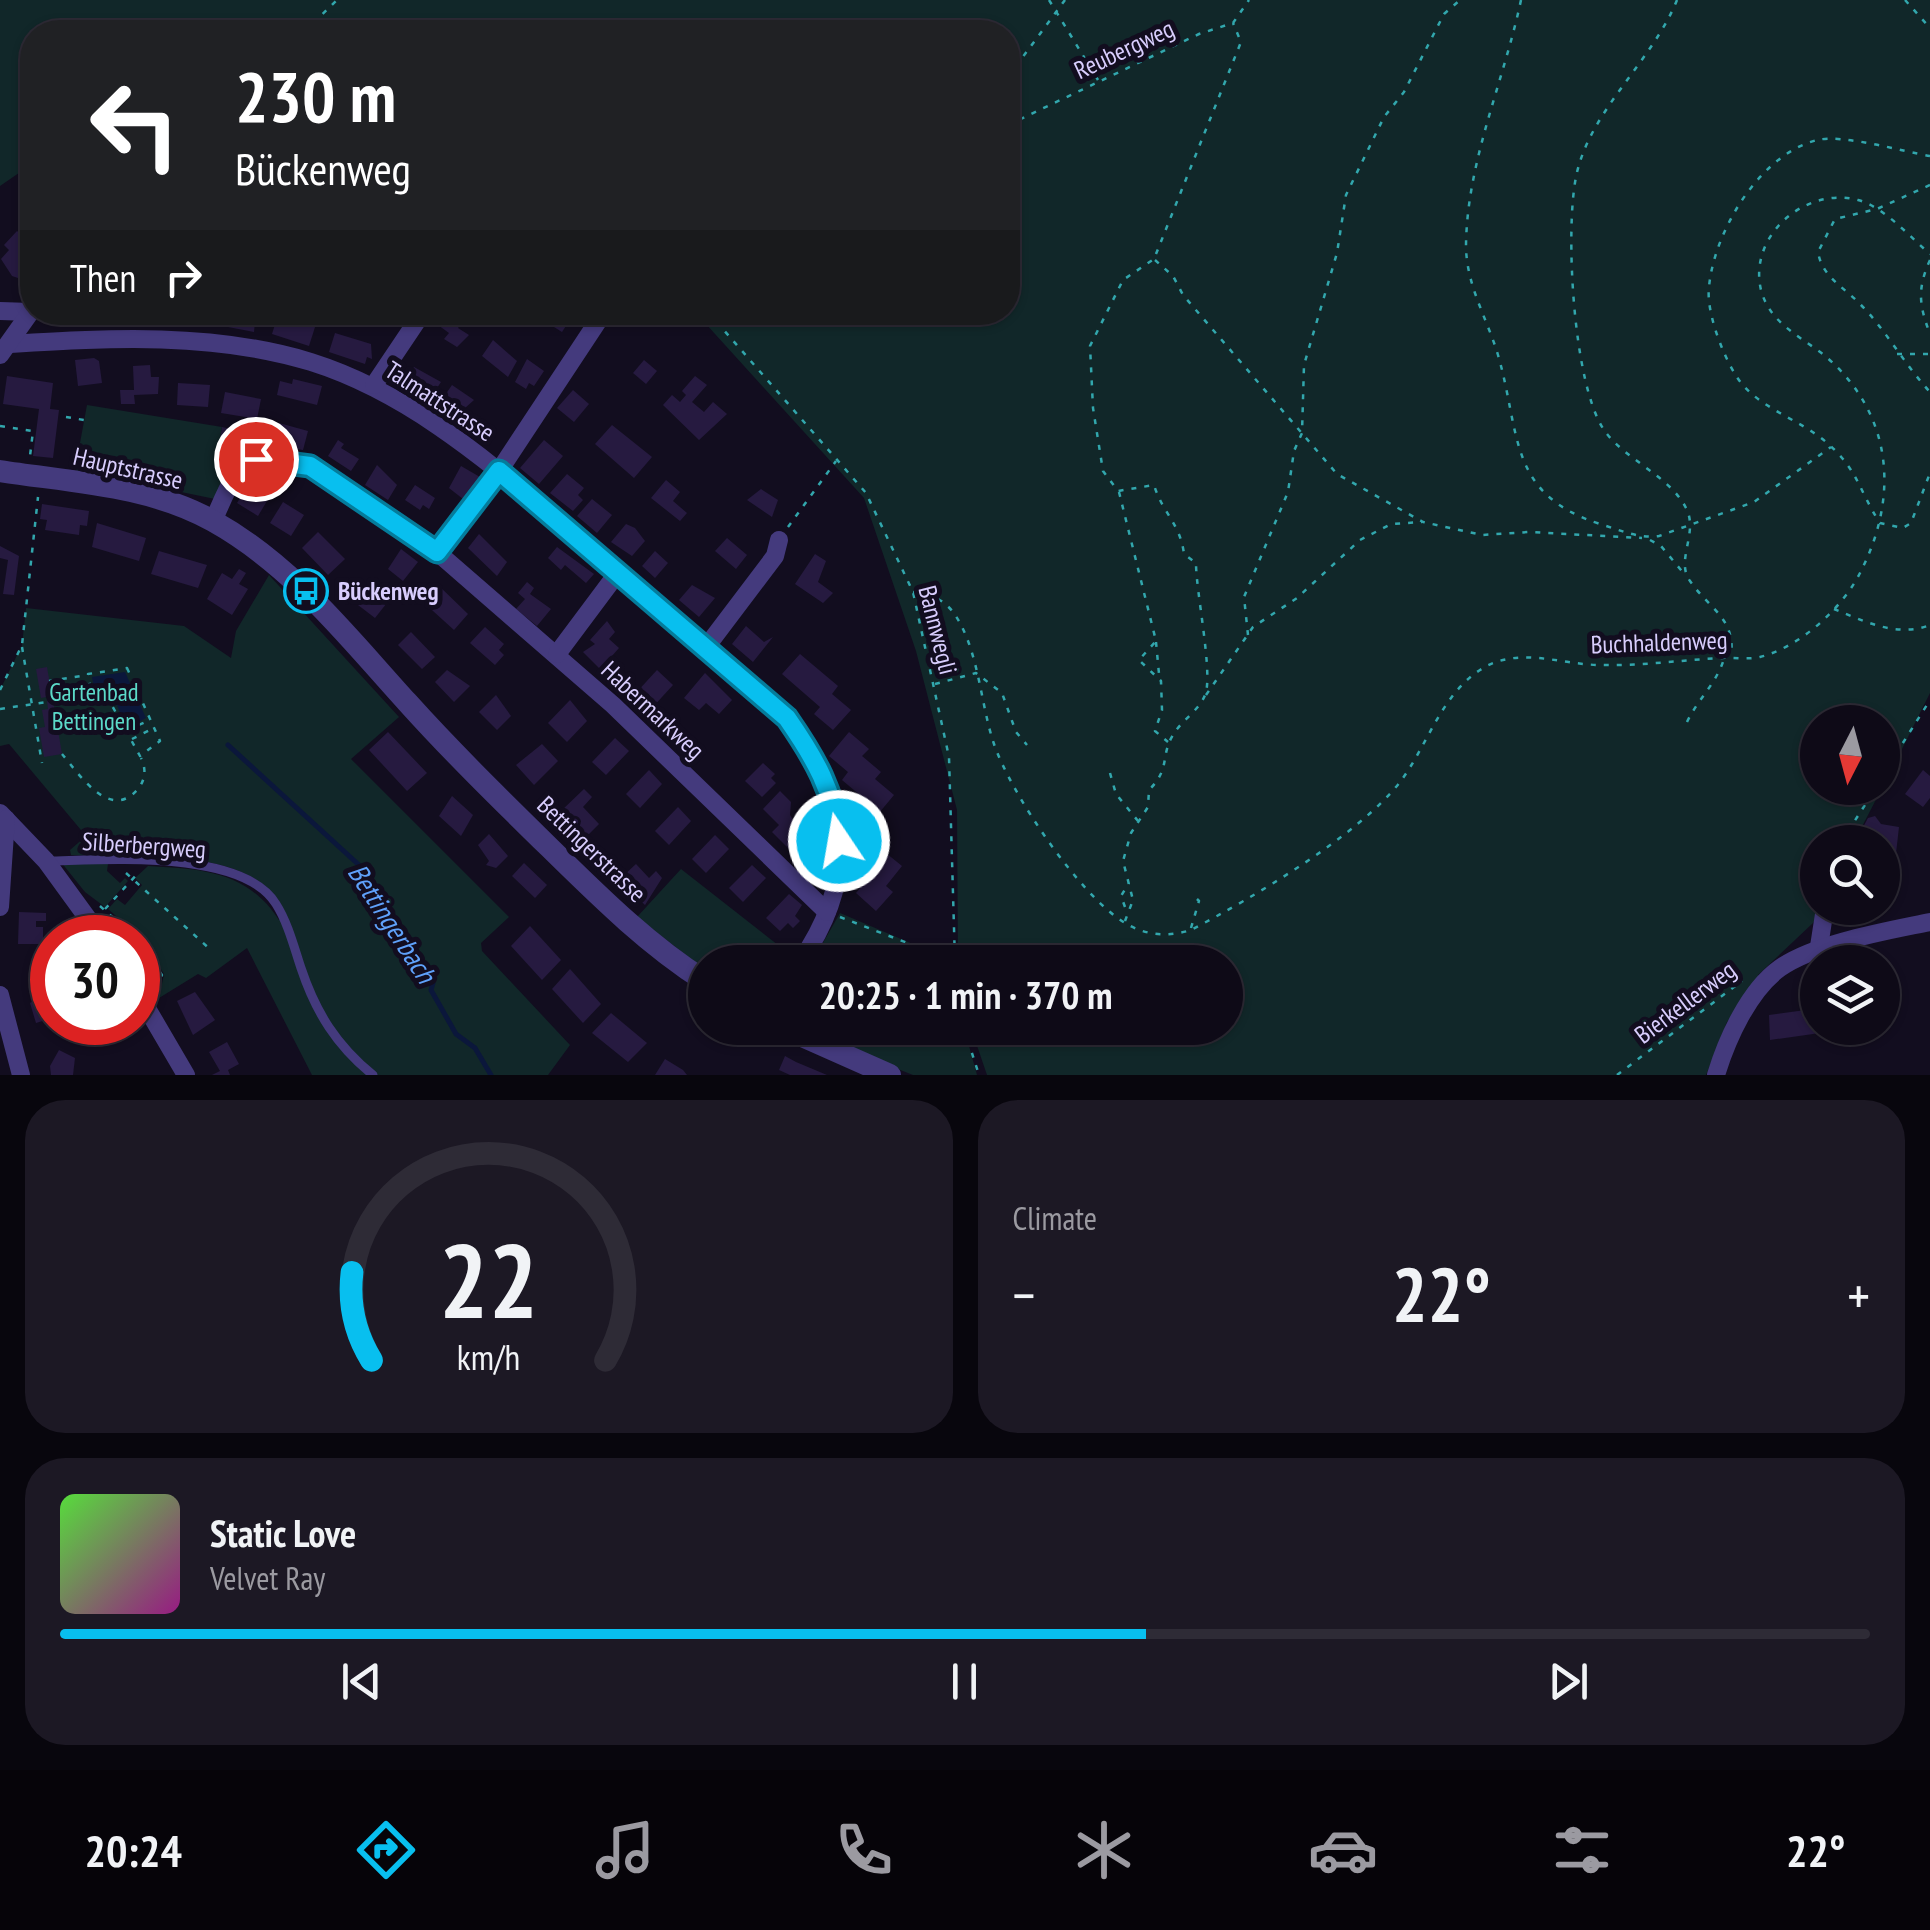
<!DOCTYPE html>
<meta charset="utf-8">
<style>
body{margin:0;font-family:"PT Sans Narrow",sans-serif;background:#1c1824;color:#f1f3f6;height:100vh;display:flex;flex-direction:column;font-size:38px;white-space:nowrap}
*{box-sizing:border-box;margin:0}
p{font-size:32px;color:#9b9aa1}
.icon{flex:none;width:55px;height:55px;fill:none;stroke:currentColor;stroke-width:2;stroke-linecap:round;stroke-linejoin:round}
.map{position:relative;height:1075px;overflow:hidden}
.sheet{display:flex;flex-direction:column;gap:25px;padding:25px;background:#08060d;flex:1}
.sheet>*{flex:none}
.top-card{position:absolute;left:20px;top:20px;width:1000px;height:305px;border-radius:40px;box-shadow:0 2px 8px #0004,0 0 0 2px #2e2b36;background:#202124;color:#fff;overflow:hidden}
.needle{width:65px;rotate:186deg}
.fabs{position:absolute;left:1800px;top:705px;display:grid;gap:20px}
.fabs a{display:grid;place-items:center;width:100px;height:100px;border-radius:50%;background:#0e0a17;box-shadow:0 2px 8px #0004,0 0 0 2px #2e2b36;font-size:50px}
.speed{position:absolute;left:30px;top:915px;display:flex;gap:20px;font-size:50px;font-weight:700;text-align:center}
.speed>*{display:grid;place-content:center;width:130px;height:130px;border-radius:50%;background:#0e0a17;box-shadow:0 2px 8px #0004,0 0 0 2px #2e2b36;line-height:1}
.speed .limit{border:15px solid #d22;background:#fff;color:#111}
.pin{position:absolute;display:grid;place-items:center;width:85px;height:85px;color:#fff;margin:-42px;border:5px solid #fff;border-radius:50%;box-shadow:0 2px 10px #0007}
.me{position:absolute;width:110px;margin:-55px;rotate:348deg;stroke-linejoin:round;filter:drop-shadow(0 0 8px #0008)}
.turn{display:flex;align-items:center;gap:35px;height:210px;padding:0 50px;font-size:45px}
.turn .icon{width:130px;height:130px;stroke-width:2.5}
.turn b{display:block;font-size:70px;line-height:85px}
.then{display:flex;align-items:center;height:95px;padding:0 50px;background:#0003;gap:20px;font-size:38px}
.big{font-size:75px;font-weight:600;line-height:1.1}
.sheet .card{flex:1;display:flex;flex-direction:column;justify-content:center;gap:15px;min-width:0;padding:0 35px;border-radius:40px;background:#1c1824}
.sheet .dial{align-items:center;gap:0}
.dial svg{height:260px;overflow:visible;fill:none;stroke:#2e2b36;stroke-width:7;stroke-linecap:round;text-anchor:middle}
.dial text{fill:#f1f3f6;stroke:none}
.song{display:flex;align-items:center;gap:30px}
.cover{width:120px;height:120px;border-radius:15px;background:linear-gradient(135deg,hsl(110 70% 55%),hsl(310 70% 35%))}
.played{height:10px;border-radius:5px;background:linear-gradient(90deg,#08bfef 60%,#2e2b36 60%)}
.keys{display:flex;justify-content:space-around;direction:ltr}
.heat{display:flex;justify-content:space-between;align-items:center;font-size:55px;direction:ltr}
.sheet .tiles{flex:1;display:grid;gap:25px;grid-template-columns:1fr 1fr}
.card:last-child{grid-column:span 2}
.trip{position:absolute;left:688px;top:945px;width:555px;height:100px;border-radius:50px;background:#0e0a17;box-shadow:0 2px 8px #0004,0 0 0 2px #2e2b36;font-weight:600;line-height:100px;text-align:center}
.dock{display:flex;height:160px;justify-content:space-around;align-items:center;background:#060409;color:#9b9aa1}
.dock .icon{width:70px;height:70px}
.dock .active{color:#08bfef}
.dock b{font-size:45px;color:#f1f3f6}
.map>svg:first-child{display:block}
</style>
<div class="map">
<svg width="1930" height="1075" viewBox="0 0 1930 1075">
<rect width="100%" height="100%" fill="#120d1f"/>
<!-- green -->
<g fill="#112729">
<polygon points="0,0 1930,0 1930,693 1883,787 1882,722 1818,722 1818,788 1882,788 1854,842 1818,842 1818,908 1821,908 1813,923 1758,975 1762,977 1727,1022 1706,1075 987,1075 971,1028 1225,1028 1225,962 958,962 957,810 916,651 864,498 696,313 1008,312 1008,32 504,32 428,20 426,32 32,32 32,164 0,186"/>
<polygon points="87,405 222,427 215,468 223,470 227,477 215,499 75,470"/>
<path d="M269,575L399,717L351,759L509,917L481,943L482,951L570,1045L548,1075H312L247,948L206,978L198,974L159,998L164,974L141,938L108,909L117,899L125,905L142,885L135,878L148,866C202,869 247,871 279,920L286,916C264,845 131,857 71,855L70,850L86,836L9,744L0,746V690L22,645L26,608L184,626L231,658L236,631Z"/>
<polygon points="61,862 108,864 107,871 120,883 125,878 128,881 105,907 85,892"/>
<polygon points="681,869 792,956 787,962 705,962 705,970 637,917"/>
<polygon points="840,913 955,962 812,962"/>
<polygon points="814,1028 964,1028 977,1075 913,1075 827,1041 829,1035"/>
</g>
<!-- water -->
<polygon fill="#0b173b" points="125,672 146,718 126,728 115,700 95,694 92,677"/>
<g fill="none" stroke-linecap="round" stroke-linejoin="round">
<!-- stream -->
<polyline stroke="#0b173b" stroke-width="5" points="228,745 359,865 366,882 374,886 396,934 408,943 433,983 431,990 456,1034 475,1048 491,1075"/>
</g>
<!-- building -->
<g fill="#261a40">
<polygon points="17,231 32,243 32,251 23,261 32,270 21,279 12,276 1,259 9,250 4,245"/>
<polygon points="84,312 117,312 115,322 103,323 82,319"/>
<polygon points="187,312 216,312 215,323 186,320"/>
<polygon points="230,312 256,312 254,332 228,327"/>
<polygon points="447,312 468,312 458,328 469,335 457,347 444,339 449,333 438,325"/>
<polygon points="552,312 575,312 562,332 546,322"/>
<polygon points="278,315 315,327 309,346 272,334"/>
<polygon points="335,333 371,344 372,359 367,357 365,364 329,352"/>
<polygon points="493,340 517,361 508,377 482,356"/>
<polygon points="94,358 99,361 102,383 78,386 75,360"/>
<polygon points="527,359 544,371 534,386 529,383 526,389 515,382"/>
<polygon points="644,360 657,371 646,384 633,373"/>
<polygon points="150,365 151,377 159,377 158,394 134,395 135,404 121,404 120,390 134,390 133,366"/>
<polygon points="414,367 441,382 433,394 424,383 418,392 403,382"/>
<polygon points="7,376 53,383 50,409 59,410 53,458 33,456 39,409 3,404"/>
<polygon points="695,376 707,385 692,402 704,412 713,402 727,414 699,440 663,405 672,395 680,402 686,395 682,391"/>
<polygon points="293,379 322,386 317,405 277,395 280,381 292,384"/>
<polygon points="178,383 210,385 208,407 177,405"/>
<polygon points="452,385 474,400 456,416 439,404"/>
<polygon points="573,390 589,404 574,422 557,408"/>
<polygon points="225,392 261,399 257,419 221,413"/>
<polygon points="279,423 308,431 303,450 283,447 266,437 269,424"/>
<polygon points="612,425 652,457 634,478 595,444"/>
<polygon points="222,427 231,429 228,443 237,451 226,456 223,470 215,468"/>
<polygon points="338,440 344,444 341,448 359,459 351,471 328,456"/>
<polygon points="544,440 563,456 539,484 520,468"/>
<polygon points="377,465 397,485 388,500 365,485"/>
<polygon points="461,466 480,477 463,499 449,488"/>
<polygon points="567,474 584,488 578,495 583,500 573,511 550,493"/>
<polygon points="252,478 273,491 258,516 237,503"/>
<polygon points="666,480 680,492 673,501 687,513 680,521 651,498"/>
<polygon points="415,485 435,498 429,509 423,505 420,510 405,500"/>
<polygon points="761,489 778,500 772,517 747,500"/>
<polygon points="592,499 612,515 597,533 577,516"/>
<polygon points="283,502 304,515 291,536 270,523"/>
<polygon points="42,504 89,511 87,526 80,525 79,535 45,530 47,520 40,519"/>
<polygon points="97,523 146,538 139,561 92,547"/>
<polygon points="626,524 635,528 645,541 632,556 611,542"/>
<polygon points="318,532 345,559 328,575 302,548"/>
<polygon points="479,534 507,562 497,576 468,548"/>
<polygon points="727,538 747,555 736,569 715,551"/>
<polygon points="0,546 19,556 14,595 3,594 8,560 0,558"/>
<polygon points="557,547 594,574 586,583 565,565 561,570 548,558"/>
<polygon points="401,549 418,562 403,581 388,569"/>
<polygon points="159,551 207,565 198,588 151,574"/>
<polygon points="655,551 668,563 655,578 642,566"/>
<polygon points="815,554 826,561 818,582 833,593 823,603 795,584"/>
<polygon points="239,569 246,573 239,584 248,589 232,615 207,599 222,573 232,579"/>
<polygon points="527,582 534,588 530,594 551,609 537,626 516,609 525,599 518,593"/>
<polygon points="370,584 390,599 375,618 358,605"/>
<polygon points="437,584 468,614 454,630 422,601"/>
<polygon points="692,585 715,598 699,617 679,600"/>
<polygon points="607,621 615,632 609,639 619,648 611,657 618,664 607,676 583,652 595,644 590,640"/>
<polygon points="746,626 764,642 773,637 753,662 732,644"/>
<polygon points="485,627 504,644 499,650 504,655 495,665 470,643"/>
<polygon points="411,632 435,657 422,669 398,645"/>
<polygon points="800,654 838,686 832,694 851,710 833,730 814,714 820,707 782,674"/>
<polygon points="47,667 52,696 41,698 36,669"/>
<polygon points="447,670 470,686 454,702 435,682"/>
<polygon points="657,670 673,685 651,709 635,694"/>
<polygon points="705,673 732,700 719,714 706,703 699,710 684,698"/>
<polygon points="496,695 511,716 497,730 479,712"/>
<polygon points="53,700 62,754 44,757 39,728 45,727 42,710 48,709 47,701"/>
<polygon points="570,700 587,721 567,742 548,723"/>
<polygon points="388,732 427,773 407,791 369,750"/>
<polygon points="849,732 869,749 862,756 881,772 875,779 894,795 874,819 855,803 861,796 842,780 848,772 829,756"/>
<polygon points="615,738 629,751 606,775 592,762"/>
<polygon points="542,744 558,761 534,785 516,765"/>
<polygon points="763,763 775,774 771,778 776,783 762,797 745,781"/>
<polygon points="649,770 662,784 640,808 626,794"/>
<polygon points="1923,770 1930,776 1930,798 1923,807 1905,794"/>
<polygon points="584,789 592,797 583,807 599,824 585,838 560,812"/>
<polygon points="780,791 791,802 790,815 803,835 789,849 772,832 779,825 763,809"/>
<polygon points="452,796 473,815 461,836 439,816"/>
<polygon points="678,807 691,821 669,845 655,831"/>
<polygon points="1875,816 1881,824 1899,827 1894,871 1882,869 1878,834 1873,838 1861,831 1868,818"/>
<polygon points="489,834 508,856 496,868 486,865 489,861 478,845"/>
<polygon points="715,835 729,849 706,873 692,859"/>
<polygon points="881,849 902,866 886,886 893,892 876,911 856,893 872,874 865,868"/>
<polygon points="524,863 547,885 535,898 512,876"/>
<polygon points="636,864 649,878 656,871 662,878 645,905 640,900 643,897 623,876"/>
<polygon points="752,865 766,878 743,902 729,888"/>
<polygon points="789,894 802,905 795,916 800,921 793,928 788,923 780,931 766,918"/>
<polygon points="19,912 46,913 46,921 36,921 36,927 43,927 43,944 18,944"/>
<polygon points="530,926 561,960 542,980 511,946"/>
<polygon points="570,969 601,1004 583,1023 552,989"/>
<polygon points="46,982 52,1018 36,1023 30,1003 38,997 34,985"/>
<polygon points="195,992 215,1020 193,1035 177,1001"/>
<polygon points="1813,1009 1820,1033 1770,1040 1769,1015"/>
<polygon points="611,1013 647,1043 628,1062 592,1033"/>
<polygon points="96,1022 125,1022 129,1031 107,1041"/>
<polygon points="227,1042 239,1064 228,1070 230,1075 212,1075 220,1071 209,1052"/>
<polygon points="59,1050 75,1058 73,1075 51,1075 50,1066"/>
<polygon points="785,1056 796,1062 827,1075 790,1075 779,1070"/>
<polygon points="665,1059 683,1070 687,1075 655,1075"/>
</g>
<g fill="none" stroke-linecap="round" stroke-linejoin="round">
<!-- path -->
<g stroke="#32a7ad" stroke-width="2.5" stroke-dasharray="5 8" stroke-linecap="butt">
<polyline points="1049,0 1098,80"/>
<path d="M1521,0C1504,81 1467,161 1466,245C1466,285 1487,318 1498,355C1521,434 1507,494 1600,524C1620,530 1639,539 1659,536L1754,502L1831,447"/>
<path d="M1677,0C1652,62 1589,111 1576,177C1565,231 1573,384 1604,430C1625,460 1670,476 1686,508C1699,532 1675,561 1690,581C1709,609 1736,618 1731,656"/>
<polyline points="1905,0 1930,28"/>
<polyline points="304,32 337,0"/>
<polyline points="1008,77 1065,0"/>
<polyline points="1008,125 1199,34 1233,23 1249,0"/>
<path d="M1930,156C1901,151 1843,134 1817,140C1759,155 1714,232 1709,287C1706,311 1722,353 1735,374C1754,407 1798,418 1826,442C1858,469 1859,491 1880,523L1903,528L1911,523L1930,473"/>
<path d="M1930,185L1877,209L1835,219L1818,252C1822,277 1844,287 1861,305C1885,329 1905,365 1930,392"/>
<polyline points="1155,260 1173,276 1183,295 1337,474 1423,522 1482,535 1529,532 1642,538"/>
<path d="M1930,260C1917,289 1919,305 1930,334"/>
<polyline points="708,312 866,493 913,592 949,757 955,962"/>
<polyline points="1897,354 1930,354"/>
<polyline points="66,417 84,420"/>
<polyline points="0,426 33,431 30,456"/>
<polyline points="1119,492 1156,641 1139,660 1161,681 1162,710 1155,731 1168,742"/>
<polyline points="788,527 836,461"/>
<polyline points="1650,540 1661,546 1686,576"/>
<path d="M913,592C929,594 942,598 953,612C979,648 980,703 994,744C1011,794 1080,896 1125,923C1146,936 1169,937 1191,930C1252,898 1358,836 1400,782C1426,748 1440,698 1477,672C1516,644 1559,665 1601,665C1641,666 1682,660 1722,658C1734,657 1748,660 1760,657C1800,647 1843,608 1861,571C1897,500 1894,422 1834,364C1809,339 1771,328 1761,290C1748,236 1805,186 1858,200C1884,207 1909,236 1930,254"/>
<path d="M1834,609C1864,621 1897,638 1930,625"/>
<polyline points="1248,635 1244,597 1288,492 1294,451 1302,433 1304,365 1337,253 1346,195 1384,117 1404,92 1444,14 1460,0"/>
<polyline points="1156,642 1159,674"/>
<polyline points="22,647 42,763"/>
<polygon points="127,668 160,741 140,756 110,702 92,697 88,674"/>
<polyline points="49,681 87,675"/>
<polyline points="935,684 976,673 1002,693 1016,732 1027,745"/>
<polyline points="0,690 22,645 38,497"/>
<polyline points="1206,695 1253,627 1297,598 1360,540 1391,524 1422,522"/>
<polyline points="0,709 47,702"/>
<path d="M1687,722C1698,699 1716,684 1724,659"/>
<polyline points="127,730 148,721"/>
<polyline points="132,739 152,729"/>
<path d="M62,754C79,774 110,822 138,789C146,779 146,768 141,758"/>
<polyline points="1110,773 1116,794 1138,821"/>
<polyline points="1882,776 1930,700"/>
<polyline points="1841,842 1876,788"/>
<polyline points="126,873 212,951"/>
<polyline points="100,906 136,938"/>
<polyline points="1125,907 1121,896 1129,883"/>
<polyline points="105,909 140,871"/>
<polyline points="840,917 954,961"/>
<path d="M1125,921L1133,900L1123,861L1131,833L1148,807L1149,790C1171,768 1160,756 1173,735C1182,719 1201,710 1206,692C1212,668 1196,591 1196,563L1184,554C1180,523 1163,514 1154,485L1118,491L1103,471L1093,408L1090,346L1123,280L1154,259L1241,42L1233,23"/>
<polyline points="1191,928 1199,901 1195,897"/>
<polyline points="138,940 162,975 155,988"/>
<polyline points="964,1028 979,1075"/>
<polyline points="1617,1075 1742,981"/>
</g>
<!-- service -->
<path stroke="#443a7d" stroke-width="9" d="M48,861C106,860 242,849 276,904C288,923 294,947 301,968C316,1013 337,1046 373,1075"/>
<!-- minor -->
<g stroke="#443a7d" stroke-width="18">
<polyline points="0,311 31,312"/>
<path d="M10,344C110,338 213,332 311,362C413,394 494,467 575,534C647,594 717,655 787,718C845,801 862,873 800,962"/>
<polyline points="0,355 32,310"/>
<polyline points="374,385 423,312"/>
<path d="M213,521C222,503 234,464 256,459C305,447 396,525 437,552L499,471L604,312"/>
<polyline points="437,552 613,705 827,912"/>
<polyline points="707,646 775,556 779,540"/>
<polyline points="557,654 619,571"/>
<polyline points="0,813 46,861 102,938"/>
<polyline points="0,907 6,819"/>
<polyline points="1818,953 1825,908"/>
<polyline points="138,993 186,1075"/>
<polyline points="0,995 21,1075"/>
<path d="M1716,1075C1727,1039 1749,990 1780,968C1816,943 1887,931 1930,922"/>
</g>
<!-- tertiary -->
<g stroke="#443a7d" stroke-width="22">
<path d="M0,471C71,482 149,485 213,521C292,565 347,636 407,702C452,752 501,800 550,848C599,896 647,944 705,981"/>
<polyline points="784,1028 890,1075"/>
</g>
</g>
<g fill="none" stroke-linecap="round" stroke-linejoin="round">
<!-- route casing -->
<g stroke="#057c9b" stroke-width="25">
<path id="route" d="M256,459L310,466L437,552L499,471L787,718C814,757 835,792 839,841"/>
</g>
<!-- route -->
<use href="#route" stroke="#08bfef" stroke-width="18"/>
</g>
<!-- icons -->
<defs>
<g id="bus-ring" transform="scale(2.25)"><circle r="9.5" fill="#120d1f" stroke="#08bfef" stroke-width="1.5"/><path d="M-5-6H5V4H4V6H2V4H-2V6H-4V4H-5ZM-3.5-4V0h7V-4ZM-3.5 1.2v1.5H-2V1.2ZM2 1.2v1.5H3.5V1.2Z" fill="#08bfef"/></g>
</defs>
<g fill-rule="evenodd">
<use href="#bus-ring" x="306" y="591"/>
</g>
<g text-anchor="middle" stroke-width="10" stroke-linejoin="round" paint-order="stroke">
<!-- street labels -->
<g font-size="25" fill="#d8cdfd" stroke="#120d1f">
<text transform="translate(1124 49) rotate(-25)" y="9">Reubergweg</text>
<text transform="translate(440 401) rotate(33)" y="9">Talmattstrasse</text>
<text transform="translate(128 468) rotate(13)" y="9">Hauptstrasse</text>
<text transform="translate(938 630) rotate(76)" y="9">Bannwegli</text>
<text transform="translate(1659 642) rotate(-2)" y="9">Buchhaldenweg</text>
<text transform="translate(653 710) rotate(43)" y="9">Habermarkweg</text>
<text transform="translate(144 845) rotate(4)" y="9">Silberbergweg</text>
<text transform="translate(592 849) rotate(44)" y="9">Bettingerstrasse</text>
<text transform="translate(1685 1002) rotate(-37)" y="9">Bierkellerweg</text>
</g>
<!-- poi labels -->
<g font-size="25" font-weight="bold" fill="#d8cdfd" stroke="#120d1f" text-anchor="start">
<text x="338" y="600">Bückenweg</text>
</g>
<!-- park labels -->
<g font-size="25" fill="#5cdac9" stroke="#120d1f">
<text x="94" y="701">Gartenbad<tspan x="94" dy="29">Bettingen</tspan></text>
</g>
<!-- water labels -->
<g font-size="28" font-style="italic" fill="#5fa1fa" stroke="#120d1f">
<text transform="translate(392 923) rotate(57)" y="10">Bettingerbach</text>
</g>
</g>
</svg>
<div class="fabs">
<a><svg class="needle" viewBox="-14 -14 28 28"><path d="M0-13l5 13h-10z" fill="#e53935"/><path d="M0 13l5-13h-10z" fill="#9b9aa1"/></svg></a>
<a><svg class="icon" aria-label="search" viewBox="0 0 24 24"><circle cx="10" cy="10" r="6"/><path d="M15 15l6 6"/></svg></a>
<a><svg class="icon" aria-label="layers" viewBox="0 0 24 24"><path d="M12 4l9 5-9 5-9-5zM3 14l9 5 9-5"/></svg></a>
</div>
<div class="speed"><div class="limit">30</div></div>
<div class="pin" style="left:256px;top:459px;background:#d93025"><svg class="icon" aria-label="arrive" viewBox="0 0 24 24"><path d="M6 21V4h12l-3 4 3 4H6"/></svg></div>
<svg class="me" style="left:839px;top:841px" viewBox="-20 -20 40 40"><circle r="17" fill="#08bfef" stroke="#fff" stroke-width="3"/><path d="M0-11L8 9 0 5-8 9z" fill="#fff"/></svg>
<div class="trip">20:25 · 1 min · 370 m</div>
<div class="top-card">
<div class="turn"><svg class="icon" aria-label="left" viewBox="0 0 24 24"><path d="M17 20v-9H6M10 6l-5 5 5 5"/></svg><div><b>230 m</b>Bückenweg</div></div>
<div class="then">Then<svg class="icon" aria-label="right" viewBox="0 0 24 24"><path d="M7 20v-9h11M14 6l5 5-5 5"/></svg></div>
</div>
</div>
<section class="sheet">
<div class="tiles">
<div class="card dial"><svg viewBox="0 0 100 80">
<path d="M14 69A42 42 0 1 1 86 69"/>
<path d="M14 69A42 42 0 0 1 8 42" stroke="#08bfef"/>
<text x="50" y="56" font-size="32" font-weight="700">22</text>
<text x="50" y="72" font-size="11">km/h</text>
</svg></div>
<div class="card"><p>Climate</p>
<div class="heat"><a>−</a><b class="big">22°</b><a>+</a></div>
</div>
<div class="card">
<div class="song"><i class="cover"></i><div><b>Static Love</b><p>Velvet Ray</p></div></div>
<div class="played"></div>
<div class="keys"><svg class="icon" aria-label="previous" viewBox="0 0 24 24"><path d="M18 5L8 12l10 7zM5 5v14"/></svg><svg class="icon" aria-label="pause" viewBox="0 0 24 24"><path d="M8 5v14M16 5v14"/></svg><svg class="icon" aria-label="next" viewBox="0 0 24 24"><path d="M6 5l10 7-10 7zM19 5v14"/></svg></div>
</div>
</div>
</section>
<nav class="dock">
<b>20:24</b>
<svg class="icon active" aria-label="directions" viewBox="0 0 24 24"><path d="M12 3l9 9-9 9-9-9zM9 14v-3h6M13 9l2 2-2 2"/></svg>
<svg class="icon" aria-label="music" viewBox="0 0 24 24"><path d="M9 18V5l10-2v13"/><circle cx="6" cy="18" r="3"/><circle cx="16" cy="16" r="3"/></svg>
<svg class="icon" aria-label="phone" viewBox="0 0 24 24"><path d="M5 4h4l2 5-3 2q2 4 5 5l2-3 5 2v4C11 20 4 13 5 4z"/></svg>
<svg class="icon" aria-label="climate" viewBox="0 0 24 24"><path d="M12 3v18M4 7l16 10M4 17L20 7"/></svg>
<svg class="icon" aria-label="car" viewBox="0 0 24 24"><path d="M5 17H2v-5l4-1 3-4h7l3 4 3 1v5h-3M9 17h6M6 11h13"/><circle cx="7" cy="17" r="2"/><circle cx="17" cy="17" r="2"/></svg>
<svg class="icon" aria-label="filters" viewBox="0 0 24 24"><path d="M4 7h16M4 17h16"/><circle cx="9" cy="7" r="2"/><circle cx="15" cy="17" r="2"/></svg>
<b>22°</b>
</nav>
